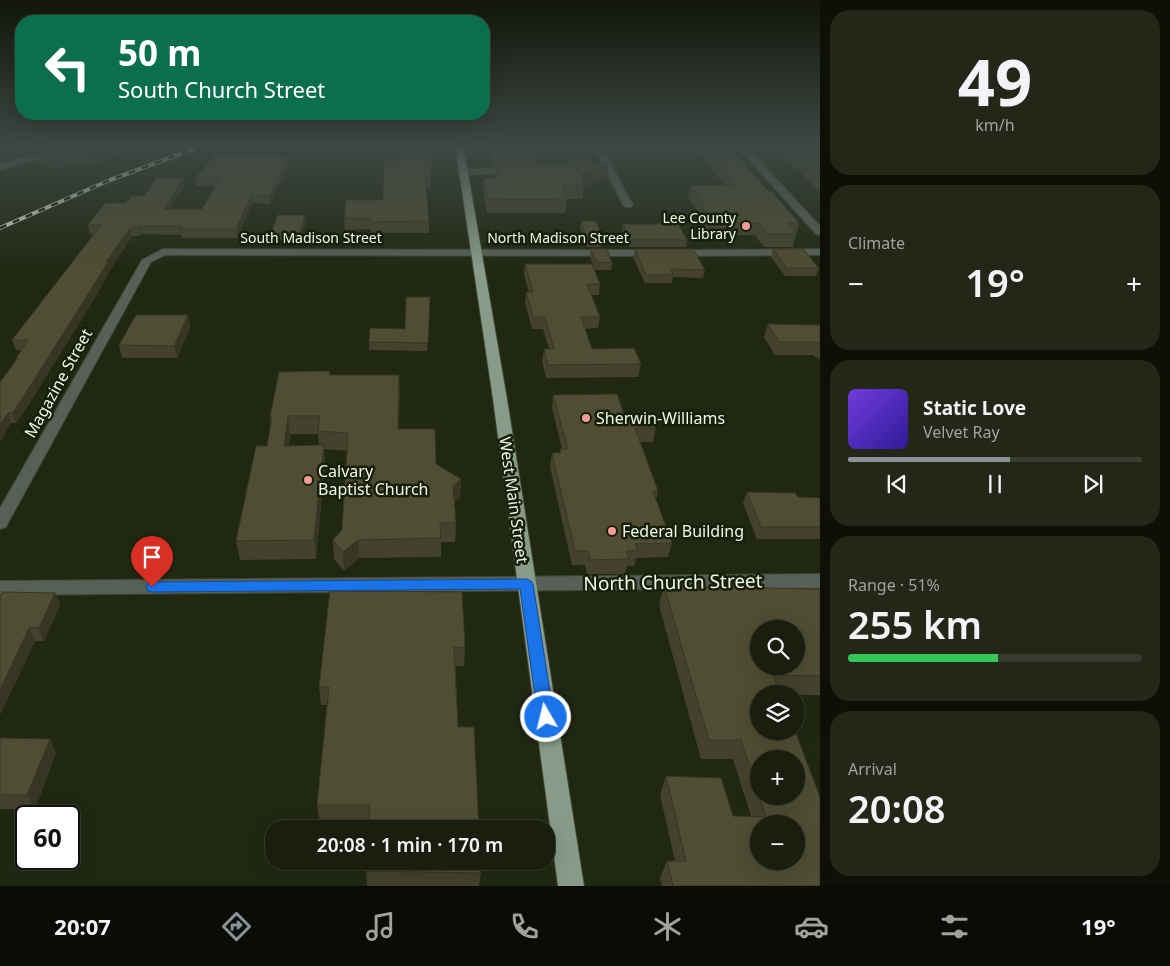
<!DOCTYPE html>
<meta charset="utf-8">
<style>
body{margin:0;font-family:"Noto Sans",sans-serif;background:#222717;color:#f1f3f6;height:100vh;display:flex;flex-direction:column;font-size:19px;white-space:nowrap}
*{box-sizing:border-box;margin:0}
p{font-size:16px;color:#9fa29e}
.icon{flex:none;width:28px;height:28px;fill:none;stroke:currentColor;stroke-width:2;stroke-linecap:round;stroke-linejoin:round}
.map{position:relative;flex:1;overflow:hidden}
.side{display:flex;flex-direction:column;gap:10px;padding:10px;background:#0e1008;width:350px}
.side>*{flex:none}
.banner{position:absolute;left:15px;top:15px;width:475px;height:105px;border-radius:20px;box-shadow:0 5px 20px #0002,0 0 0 1px #373c2e;background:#0b6e4f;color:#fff;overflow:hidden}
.tools{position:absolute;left:750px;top:620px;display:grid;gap:10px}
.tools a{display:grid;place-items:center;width:55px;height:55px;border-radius:50%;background:#191e0e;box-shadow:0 5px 20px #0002,0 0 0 1px #373c2e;font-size:25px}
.speed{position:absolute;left:15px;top:805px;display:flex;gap:10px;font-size:25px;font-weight:700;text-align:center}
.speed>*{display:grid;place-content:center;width:65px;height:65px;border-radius:50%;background:#191e0e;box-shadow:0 5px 20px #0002,0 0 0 1px #373c2e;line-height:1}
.speed .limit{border:2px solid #111;border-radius:8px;background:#fff;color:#111}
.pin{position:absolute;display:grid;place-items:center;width:42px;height:42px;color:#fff;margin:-51px -21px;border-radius:50% 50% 50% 0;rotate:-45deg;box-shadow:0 0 5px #0007}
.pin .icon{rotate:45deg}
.me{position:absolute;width:55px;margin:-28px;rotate:352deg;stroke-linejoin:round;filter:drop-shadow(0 0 4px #0008)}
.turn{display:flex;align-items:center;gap:18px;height:105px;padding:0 20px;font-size:22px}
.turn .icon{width:65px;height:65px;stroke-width:2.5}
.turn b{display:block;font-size:35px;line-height:42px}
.big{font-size:38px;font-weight:600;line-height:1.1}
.side .card{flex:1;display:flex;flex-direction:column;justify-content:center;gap:8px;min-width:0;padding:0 18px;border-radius:20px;background:#222717}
.side .dial{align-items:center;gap:0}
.dial b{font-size:65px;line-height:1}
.song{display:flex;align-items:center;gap:15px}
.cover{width:60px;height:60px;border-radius:8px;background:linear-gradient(135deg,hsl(260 70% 55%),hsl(250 70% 35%))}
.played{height:5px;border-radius:2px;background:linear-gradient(90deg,#8c9099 55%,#373c2e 55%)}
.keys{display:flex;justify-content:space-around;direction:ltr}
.heat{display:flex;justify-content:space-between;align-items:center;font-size:28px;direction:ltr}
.charge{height:8px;border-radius:4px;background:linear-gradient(90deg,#34c759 51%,#373c2e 0)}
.trip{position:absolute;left:265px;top:820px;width:290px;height:50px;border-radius:20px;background:#191e0e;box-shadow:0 5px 20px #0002,0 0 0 1px #373c2e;font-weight:600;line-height:50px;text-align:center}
.tabs{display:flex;height:80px;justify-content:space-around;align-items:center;background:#0a0c06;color:#9fa29e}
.tabs .icon{width:35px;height:35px}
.tabs .current{color:#8c9099}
.tabs b{font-size:22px;color:#f1f3f6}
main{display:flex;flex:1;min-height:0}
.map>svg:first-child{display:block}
</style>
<main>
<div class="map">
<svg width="820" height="886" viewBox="0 0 820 886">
<rect width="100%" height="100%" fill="#212812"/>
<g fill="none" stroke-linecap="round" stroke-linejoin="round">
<!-- street casing -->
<g stroke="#3e4530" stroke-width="2">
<g id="street">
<polygon points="74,144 89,144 0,170 0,164"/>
<polygon points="592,144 600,144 633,205 631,207 625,207 623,205"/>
<polygon points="735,144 744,144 820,226 820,235 816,234"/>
<polygon points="513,168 516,169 516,173 462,175 458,172 462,169"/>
<polygon points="163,249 653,250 658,253 653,256 165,255 151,262 8,523 6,527 0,529 0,508 142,260"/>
<polygon points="820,249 820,255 676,256 671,253 676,250"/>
<polygon points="820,574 820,588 0,595 0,581"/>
</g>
</g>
<!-- primary casing -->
<g stroke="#3e4530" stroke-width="2">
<polygon id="primary" points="455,144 463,144 507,399 584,886 558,886 493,399"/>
</g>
<!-- street -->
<use href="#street" fill="#576057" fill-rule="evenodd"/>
<!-- primary -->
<use href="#primary" fill="#889a88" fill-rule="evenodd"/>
<!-- rail casing -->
<g stroke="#d4dacb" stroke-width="4">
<polyline id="rail" points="0,228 110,180 207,144"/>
</g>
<!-- rail -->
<use href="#rail" stroke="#171f08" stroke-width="2.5" stroke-dasharray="7" stroke-linecap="butt"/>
</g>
<!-- wall -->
<g fill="#44422c" fill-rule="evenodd">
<polygon points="0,144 133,144 135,150 86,166 78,163 55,169 39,161 36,152 28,155 24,153 17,155 0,148"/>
<polygon points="480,144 520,144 521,147 538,159 538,164 570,164 569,161 570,158 590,163 590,164 608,164 607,177 584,186 582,199 567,199 565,213 487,213 483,191 484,178 494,178 495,167 492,167 489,152 481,152"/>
<polygon points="692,144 727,144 769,192 799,223 793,247 764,247 755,235 709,235 698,217 699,213 688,197 691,185 725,186"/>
<polygon points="773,144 820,144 820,193"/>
<polygon points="288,157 288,165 270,204 252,203 237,238 182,238 181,235 142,234 140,236 132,236 110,270 110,271 91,304 26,409 16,423 11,423 0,442 16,360 16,358 21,350 16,350 12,340 95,234 90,234 88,225 126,203 144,196 184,186 170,209 202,209 216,186 196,186 195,178"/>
<polygon points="432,159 431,170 430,187 426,187 429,221 429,233 371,233 371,229 345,230 344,218 383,200 400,160"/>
<polygon points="581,221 603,240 602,247 587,247 580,228"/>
<polygon points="306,222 300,240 272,240 271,233"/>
<polygon points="623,224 687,240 686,247 629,247 622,231"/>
<polygon points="591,249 612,263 611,270 595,270 590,257"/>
<polygon points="635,249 705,270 703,278 673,277 672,283 645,283 633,257"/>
<polygon points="773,249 819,268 816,276 785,276 771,257"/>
<polygon points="525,264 600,284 599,295 591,295 600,317 598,328 585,329 592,349 641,364 638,377 546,378 542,361 544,349 549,349 543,329 532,329 525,303 526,292 529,292 524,275"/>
<polygon points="430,297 427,351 369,350 369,342 405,329"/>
<polygon points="188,315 190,328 177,358 122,358 119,345"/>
<polygon points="768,324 820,325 820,359 812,355 775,355 764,337"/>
<path d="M330,375L400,392L398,429L436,464L461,479L460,498L454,502L456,523L455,542H441V557L359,558L344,571L334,559L333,540L342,530L347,451L324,449L325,463L316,559L240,560L236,541L267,446L271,424L270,417ZM290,434H318L319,445L289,446Z"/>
<polygon points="553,395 624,414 656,428 653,442 640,442 658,491 656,500 672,543 668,557 636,558 634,566 627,566 625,574 587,574 585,565 572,565 550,467 552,453 560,453 560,449 562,449 552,408"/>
<polygon points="747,492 798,497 820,498 820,539 757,539 743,503"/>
<polygon points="664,586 820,589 820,695 796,695 796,694 759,694 820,886 662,886 660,878 667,861 675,861 660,795 666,776 733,816 751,816 733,759 701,759 659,605"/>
<polygon points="330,591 465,648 464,666 455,666 458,727 369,823 320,822 317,805 328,705 321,705 319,687"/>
<polygon points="55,593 60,605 44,641 35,641 1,713 0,713 0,596"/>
<polygon points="0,738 56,753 35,809 0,809"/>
<polygon points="366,871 481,873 479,886 367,886"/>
</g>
<!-- shaded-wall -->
<g fill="#373624">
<polygon points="14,144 22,144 24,153 17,155"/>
<polygon points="25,144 61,144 61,146 28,155"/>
<polygon points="122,144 133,144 135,150 86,166 83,157"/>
<polygon points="76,154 78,163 55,169 52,160"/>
<polygon points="288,157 288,165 270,204 270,195"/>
<polygon points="608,164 607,177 584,186 580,175"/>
<polygon points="183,178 184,186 165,217 164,209"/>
<polygon points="251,195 252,203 237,238 236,229"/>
<polygon points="305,215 306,222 300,240 300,233"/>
<polygon points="140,226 142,234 140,236 139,228"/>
<polygon points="130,228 132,236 110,270 110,271 91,304 26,409 16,423 12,413 106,262"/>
<polygon points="188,315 190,328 177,358 174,346"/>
<polygon points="399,375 400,392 398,447 398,429"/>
<polygon points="8,413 11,423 0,442 0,425"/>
<polygon points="288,416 290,434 286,464 284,446"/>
<polygon points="324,445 325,463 316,559 314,540"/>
<polygon points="461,479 460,498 452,504 453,486"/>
<polygon points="358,540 359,558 344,571 343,552"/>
<polygon points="55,593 60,605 44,641 39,628"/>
<polygon points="29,628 35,641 1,713 0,710 0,690"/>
<polygon points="50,739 56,753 35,809 27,795"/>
</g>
<!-- building -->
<g fill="#4f4d33" stroke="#373624" fill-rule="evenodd">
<polygon points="61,144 122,144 83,157 76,154 52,160 36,151"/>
<polygon points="408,144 431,144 432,159 430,176 425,176 429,221 371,222 371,218 344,218 346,200 383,200 384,160 400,160 401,153 408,153"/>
<polygon points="490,144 520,144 521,147 535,147 538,159 493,159"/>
<polygon points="703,144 727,144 769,192 772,192 799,223 787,223 797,234 767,234 758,223 712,223 701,205 704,205 691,185 737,186"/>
<polygon points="787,144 815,144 820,149 820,177"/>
<polygon points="217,154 288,157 270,195 251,195 236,229 180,229 182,226 140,226 139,228 130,228 106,262 108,262 88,294 22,399 12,413 8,413 0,425 0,382 18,358 16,358 28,340 12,340 101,225 88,225 105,203 126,203 131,196 144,196 157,178 183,178 164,209 202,209 221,178 195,178"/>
<polygon points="570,158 588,158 590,163 572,163"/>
<polygon points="495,164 608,164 580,175 584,186 562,185 567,200 488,199 484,178 498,178"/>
<polygon points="278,215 305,215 300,233 271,233"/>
<polygon points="581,221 596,221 603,240 588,240"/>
<polygon points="623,224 678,224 687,240 630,240"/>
<polygon points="591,249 607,249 612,263 596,262"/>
<polygon points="635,249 693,249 705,270 670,269 673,275 646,275"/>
<polygon points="773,249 803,249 819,268 787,268"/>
<polygon points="525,264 592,264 600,284 587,284 600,317 581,317 592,349 634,348 641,364 548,365 544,349 554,349 545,317 533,317 526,292 533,292"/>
<polygon points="406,297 430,297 428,343 369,342 370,328 405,329"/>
<polygon points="136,315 188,315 174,346 119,345"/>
<polygon points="768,324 820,325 820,344 816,342 779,342"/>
<polygon points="329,371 330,375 399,375 398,429 435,429 436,464 461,479 453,486 456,523 440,523 441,538 358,540 343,552 333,540 342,530 348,433 318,431 320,416 288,416 284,446 324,445 314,540 236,541 256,446 267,446 272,417 270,417 279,372"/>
<polygon points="617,394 624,414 650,413 656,428 635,428 658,491 653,491 672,543 635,544 638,551 626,551 629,559 590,560 588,551 575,551 552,453 561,453 560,449 568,449 553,395"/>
<polygon points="747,492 795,493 798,497 820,498 820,527 761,527"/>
<path d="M664,586L820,589V676L773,675L780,694H759V731H795L820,797V886H673L667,861H686L666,776L721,778L733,816L766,817L759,796H796V759H759V795L741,740H709ZM759,629H796V666H759ZM759,824H796V861H759Z"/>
<polygon points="330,591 462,592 465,648 454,647 458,727 474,727 479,829 369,829 370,805 317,805 329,687 319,687"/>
<polygon points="2,592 55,593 39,628 29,628 0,690 0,596"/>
<polygon points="0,738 50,739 27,795 0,795"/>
<polygon points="367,861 480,861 481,873 366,871"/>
</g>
<!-- sky -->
<linearGradient id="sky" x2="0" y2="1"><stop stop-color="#12160a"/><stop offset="0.54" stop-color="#3d4844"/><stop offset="1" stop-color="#3d4844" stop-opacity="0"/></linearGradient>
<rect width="820" height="268" fill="url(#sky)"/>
<!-- route -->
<polygon fill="#1a73e8" stroke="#114b97" points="526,579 531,581 533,584 554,717 551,722 546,724 540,722 538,717 520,589 152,592 148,591 146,587 148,583 152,582"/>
<!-- markers -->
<g fill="#f59b98" stroke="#171f08" stroke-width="2">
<circle cx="746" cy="226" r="5"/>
<circle cx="586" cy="418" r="5"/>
<circle cx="308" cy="480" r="5"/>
<circle cx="612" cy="531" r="5"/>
</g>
<g text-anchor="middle" stroke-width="5" stroke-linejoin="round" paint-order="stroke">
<!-- far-poi labels -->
<g font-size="14" fill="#f1f7e9" stroke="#171f08" text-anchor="end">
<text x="736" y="223">Lee County<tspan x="736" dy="16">Library</tspan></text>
</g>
<!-- far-street labels -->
<g font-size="14" fill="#f1f7e9" stroke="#171f08">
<text x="311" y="243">South Madison Street</text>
<text x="558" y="243">North Madison Street</text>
</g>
<!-- street labels -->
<g font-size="16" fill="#f1f7e9" stroke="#171f08">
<text transform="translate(58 383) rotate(-61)" y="6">Magazine Street</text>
<text transform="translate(514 500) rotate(82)" y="6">West Main Street</text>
</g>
<!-- poi labels -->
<g font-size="16" fill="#f1f7e9" stroke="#171f08" text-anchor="start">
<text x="596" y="424">Sherwin-Williams</text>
<text x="318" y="477">Calvary<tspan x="318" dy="18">Baptist Church</tspan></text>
<text x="622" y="537">Federal Building</text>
</g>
<!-- near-street labels -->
<g font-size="19" fill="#f1f7e9" stroke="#171f08">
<text transform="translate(673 582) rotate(-1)" y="7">North Church Street</text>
</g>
</g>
</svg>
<div class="tools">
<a><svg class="icon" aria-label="search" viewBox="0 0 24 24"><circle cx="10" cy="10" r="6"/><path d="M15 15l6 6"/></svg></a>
<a><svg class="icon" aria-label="layers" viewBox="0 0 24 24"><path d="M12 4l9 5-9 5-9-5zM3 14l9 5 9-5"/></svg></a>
<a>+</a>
<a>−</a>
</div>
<div class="speed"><div class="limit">60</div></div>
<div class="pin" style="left:152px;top:587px;background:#d93025"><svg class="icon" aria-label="arrive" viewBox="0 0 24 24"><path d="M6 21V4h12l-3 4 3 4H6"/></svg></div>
<svg class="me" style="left:546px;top:717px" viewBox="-20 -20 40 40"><circle r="17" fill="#1a73e8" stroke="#fff" stroke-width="3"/><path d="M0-11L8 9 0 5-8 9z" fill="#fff"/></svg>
<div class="trip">20:08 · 1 min · 170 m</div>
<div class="banner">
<div class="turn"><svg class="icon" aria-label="left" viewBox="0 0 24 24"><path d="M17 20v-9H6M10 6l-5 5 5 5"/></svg><div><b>50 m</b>South Church Street</div></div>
</div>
</div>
<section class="side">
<div class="card dial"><b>49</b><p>km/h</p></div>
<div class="card"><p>Climate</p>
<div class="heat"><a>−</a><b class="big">19°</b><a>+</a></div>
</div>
<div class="card">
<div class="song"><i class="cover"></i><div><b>Static Love</b><p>Velvet Ray</p></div></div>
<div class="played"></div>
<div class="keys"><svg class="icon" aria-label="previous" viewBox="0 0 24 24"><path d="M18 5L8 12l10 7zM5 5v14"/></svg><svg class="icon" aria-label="pause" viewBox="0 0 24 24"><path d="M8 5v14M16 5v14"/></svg><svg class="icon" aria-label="next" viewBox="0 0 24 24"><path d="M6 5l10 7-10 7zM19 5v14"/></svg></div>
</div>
<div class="card"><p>Range · 51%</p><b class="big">255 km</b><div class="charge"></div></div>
<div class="card"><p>Arrival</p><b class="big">20:08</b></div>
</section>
</main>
<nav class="tabs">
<b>20:07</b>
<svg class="icon current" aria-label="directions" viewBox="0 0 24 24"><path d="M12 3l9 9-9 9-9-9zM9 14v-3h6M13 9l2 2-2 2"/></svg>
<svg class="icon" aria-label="music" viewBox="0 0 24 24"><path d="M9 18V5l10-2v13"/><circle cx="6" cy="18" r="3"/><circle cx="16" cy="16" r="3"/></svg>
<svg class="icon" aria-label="phone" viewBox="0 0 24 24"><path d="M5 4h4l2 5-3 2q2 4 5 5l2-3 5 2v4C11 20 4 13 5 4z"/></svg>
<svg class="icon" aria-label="climate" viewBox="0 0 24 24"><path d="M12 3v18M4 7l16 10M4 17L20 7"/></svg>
<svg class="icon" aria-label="car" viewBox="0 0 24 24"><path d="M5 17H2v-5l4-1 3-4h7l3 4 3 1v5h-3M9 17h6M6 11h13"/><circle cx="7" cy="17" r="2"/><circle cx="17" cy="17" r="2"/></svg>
<svg class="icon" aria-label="filters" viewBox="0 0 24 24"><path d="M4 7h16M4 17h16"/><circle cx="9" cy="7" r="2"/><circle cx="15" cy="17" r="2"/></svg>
<b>19°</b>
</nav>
